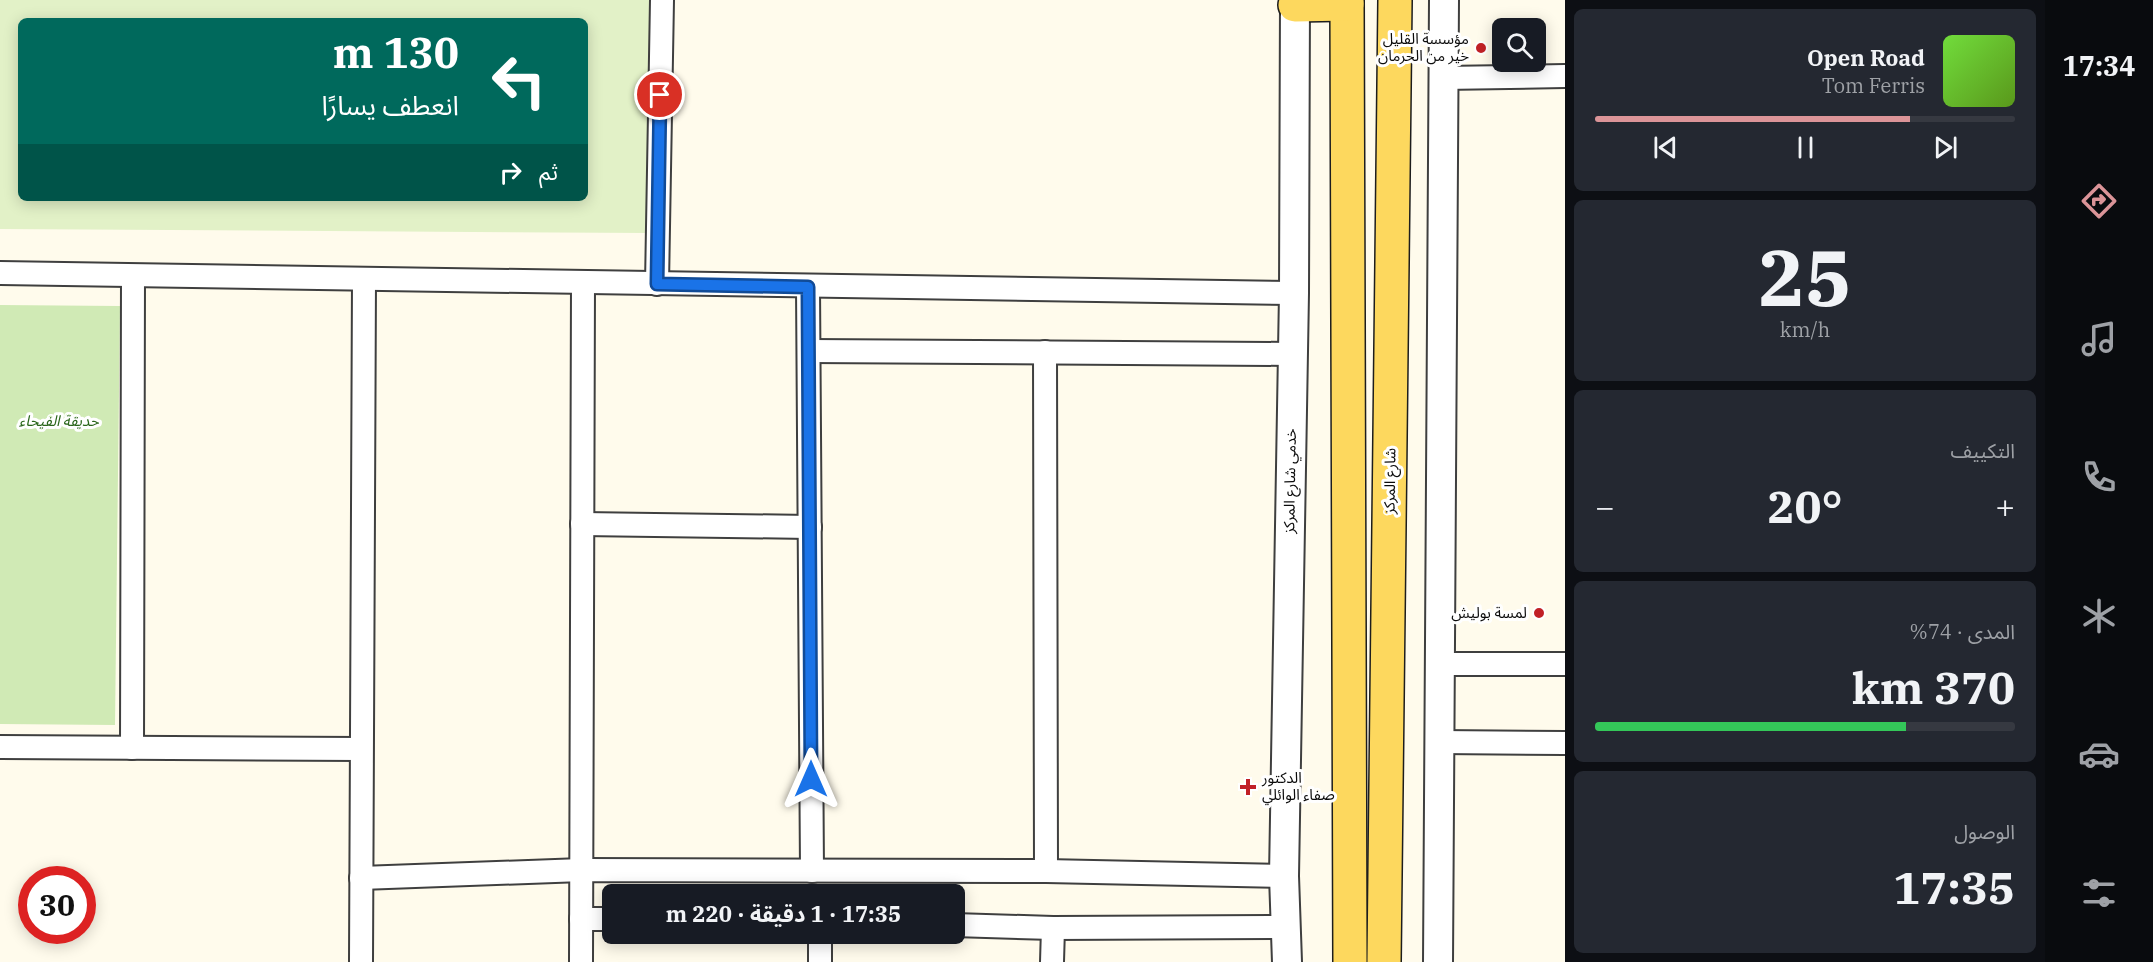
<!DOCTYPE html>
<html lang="ar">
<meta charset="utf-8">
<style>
body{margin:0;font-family:"IBM Plex Serif","Noto Sans Arabic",serif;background:#242831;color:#f1f3f6;direction:rtl;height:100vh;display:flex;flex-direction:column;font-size:22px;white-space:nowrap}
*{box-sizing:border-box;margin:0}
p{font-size:20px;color:#9ea1a6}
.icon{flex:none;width:33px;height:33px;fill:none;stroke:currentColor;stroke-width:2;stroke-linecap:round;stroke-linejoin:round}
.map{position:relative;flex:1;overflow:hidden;direction:ltr}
.drawer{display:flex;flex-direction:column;gap:9px;padding:9px;background:#0d0f14;width:480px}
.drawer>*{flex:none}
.top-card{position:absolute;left:18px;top:18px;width:570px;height:183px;border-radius:9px;box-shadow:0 3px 15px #0003;direction:rtl;background:#00695c;color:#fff;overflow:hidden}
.tools{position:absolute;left:1492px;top:18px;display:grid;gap:12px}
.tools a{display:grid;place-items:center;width:54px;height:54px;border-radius:9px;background:#171b24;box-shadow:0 3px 15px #0003;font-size:30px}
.speed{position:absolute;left:18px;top:866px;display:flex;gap:12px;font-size:30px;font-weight:700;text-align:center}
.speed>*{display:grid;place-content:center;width:78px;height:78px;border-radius:50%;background:#171b24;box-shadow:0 3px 15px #0003;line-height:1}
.speed .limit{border:9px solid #d22;background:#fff;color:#111}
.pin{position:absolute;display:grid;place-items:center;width:51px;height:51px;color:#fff;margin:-26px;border:3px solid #fff;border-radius:50%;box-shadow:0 2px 6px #0007}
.me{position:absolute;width:66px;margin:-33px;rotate:0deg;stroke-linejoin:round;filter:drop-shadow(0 0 4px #0008)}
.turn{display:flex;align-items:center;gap:21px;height:126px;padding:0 30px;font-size:27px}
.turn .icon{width:78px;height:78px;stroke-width:2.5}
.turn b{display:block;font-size:42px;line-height:51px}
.then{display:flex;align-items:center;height:57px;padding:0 30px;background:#0003;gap:12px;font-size:22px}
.big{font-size:45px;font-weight:700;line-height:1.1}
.drawer .widget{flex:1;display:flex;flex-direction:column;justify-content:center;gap:9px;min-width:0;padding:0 21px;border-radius:9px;background:#242831}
.drawer .dial{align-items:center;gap:0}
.dial b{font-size:78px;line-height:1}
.song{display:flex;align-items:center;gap:18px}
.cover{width:72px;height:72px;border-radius:9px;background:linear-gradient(135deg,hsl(100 70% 55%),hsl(90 70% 35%))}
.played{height:6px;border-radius:3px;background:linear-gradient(90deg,#db9498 75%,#363941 75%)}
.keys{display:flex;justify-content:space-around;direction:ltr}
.heat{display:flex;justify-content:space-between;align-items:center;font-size:33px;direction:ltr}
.charge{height:9px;border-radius:4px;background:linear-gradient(90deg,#34c759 74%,#363941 0)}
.trip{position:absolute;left:602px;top:884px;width:363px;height:60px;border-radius:9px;background:#171b24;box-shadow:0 3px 15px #0003;font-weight:700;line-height:60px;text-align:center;direction:rtl}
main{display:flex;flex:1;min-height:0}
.menu{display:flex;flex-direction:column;width:108px;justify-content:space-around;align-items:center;background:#090b0e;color:#9ea1a6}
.menu .icon{width:42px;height:42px}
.menu .on{color:#db9498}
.menu b{font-size:27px;color:#f1f3f6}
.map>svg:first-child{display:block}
</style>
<main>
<nav class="menu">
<b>17:34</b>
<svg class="icon on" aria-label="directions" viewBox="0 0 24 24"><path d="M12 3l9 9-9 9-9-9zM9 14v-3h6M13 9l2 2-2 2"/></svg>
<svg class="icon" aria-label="music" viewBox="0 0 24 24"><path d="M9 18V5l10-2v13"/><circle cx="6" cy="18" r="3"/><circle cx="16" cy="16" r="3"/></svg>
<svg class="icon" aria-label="phone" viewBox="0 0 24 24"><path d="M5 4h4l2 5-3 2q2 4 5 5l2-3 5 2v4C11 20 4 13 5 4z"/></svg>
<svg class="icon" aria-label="climate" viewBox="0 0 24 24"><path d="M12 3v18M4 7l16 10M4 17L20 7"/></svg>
<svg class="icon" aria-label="car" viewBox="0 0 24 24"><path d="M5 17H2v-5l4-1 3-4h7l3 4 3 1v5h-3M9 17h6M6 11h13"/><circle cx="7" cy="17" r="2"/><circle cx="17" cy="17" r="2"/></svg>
<svg class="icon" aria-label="filters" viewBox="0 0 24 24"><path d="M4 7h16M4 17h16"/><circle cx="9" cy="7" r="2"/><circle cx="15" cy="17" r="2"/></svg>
</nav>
<section class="drawer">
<div class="widget">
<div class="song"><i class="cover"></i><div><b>Open Road</b><p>Tom Ferris</p></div></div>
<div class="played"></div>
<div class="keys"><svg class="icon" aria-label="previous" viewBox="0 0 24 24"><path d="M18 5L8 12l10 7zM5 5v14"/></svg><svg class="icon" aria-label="pause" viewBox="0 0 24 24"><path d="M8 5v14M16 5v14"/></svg><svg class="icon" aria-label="next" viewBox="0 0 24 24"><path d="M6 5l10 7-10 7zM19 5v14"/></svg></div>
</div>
<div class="widget dial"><b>25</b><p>km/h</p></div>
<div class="widget"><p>التكييف</p>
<div class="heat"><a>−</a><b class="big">20°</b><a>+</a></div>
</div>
<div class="widget"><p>المدى · 74%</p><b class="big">370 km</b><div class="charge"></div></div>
<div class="widget"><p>الوصول</p><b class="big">17:35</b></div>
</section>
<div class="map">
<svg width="1565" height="962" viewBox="0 0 1565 962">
<rect width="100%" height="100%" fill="#fffbec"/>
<!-- green -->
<polygon fill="#d0eab5" points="0,305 120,306 115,725 0,724"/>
<!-- pitch -->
<path fill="#e2f1c7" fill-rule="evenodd" d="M0,0H652L649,233L0,229ZM21,21H585V198H21Z"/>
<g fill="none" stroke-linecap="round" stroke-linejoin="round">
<!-- minor casing -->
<g stroke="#3f3f3f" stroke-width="26">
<g id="minor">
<polyline points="1443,78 1565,76"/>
<polyline points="0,273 1294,293"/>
<polyline points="657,284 662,0"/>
<polyline points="808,287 812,871"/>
<polyline points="809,351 1292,354"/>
<polyline points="1045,352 1046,871"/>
<polyline points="582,524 810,527"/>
<polyline points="1439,664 1565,664"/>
<polyline points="1439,742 1565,743"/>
<polyline points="0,747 361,749"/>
<polyline points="132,748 133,276"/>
<polyline points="361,878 582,870 1046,871 1284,876"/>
<polyline points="581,919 612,919"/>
<polyline points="954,925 1053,928 1285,927"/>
<polyline points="361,962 364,280"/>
<polyline points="581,962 583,283"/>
<polyline points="820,962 820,933"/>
<polyline points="1052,962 1053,928"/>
</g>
</g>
<!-- tertiary casing -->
<g stroke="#3f3f3f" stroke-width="32">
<g id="tertiary">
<polyline points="1287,962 1284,876 1294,293 1295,0"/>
<polyline points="1438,962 1444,0"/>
</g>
</g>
<!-- primary casing -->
<g stroke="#1d1d1d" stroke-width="36">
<g id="primary">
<polyline points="1347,0 1350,962"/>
<polyline points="1295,5 1347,4"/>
<polyline points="1384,962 1395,0"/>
</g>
</g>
<!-- minor -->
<use href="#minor" stroke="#fff" stroke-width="22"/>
<!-- tertiary -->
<use href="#tertiary" stroke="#fff" stroke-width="28"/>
<!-- primary -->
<use href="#primary" stroke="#fdd85e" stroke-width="33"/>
</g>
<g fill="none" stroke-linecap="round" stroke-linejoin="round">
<!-- route casing -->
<g stroke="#114b97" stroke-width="15">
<polyline id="route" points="660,95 657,284 808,287 811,779"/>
</g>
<!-- route -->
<use href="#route" stroke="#1a73e8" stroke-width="10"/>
</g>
<!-- markers -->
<g fill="#c12026" stroke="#fff" stroke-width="2">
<circle cx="1481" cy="48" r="6"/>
<circle cx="1539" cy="613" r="6"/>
<path d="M1245 778h6v6h6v6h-6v6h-6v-6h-6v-6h6z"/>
</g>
<g text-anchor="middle" stroke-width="6" stroke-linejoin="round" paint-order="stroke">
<!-- poi labels -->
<g font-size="15" fill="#0c0c0c" stroke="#fff" text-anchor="end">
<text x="1469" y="44">مؤسسة القليل<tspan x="1469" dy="17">خير من الحرمان</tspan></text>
<text x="1527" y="618">لمسة بوليش</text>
<text x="1262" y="783" text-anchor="start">الدكتور<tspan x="1262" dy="17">صفاء الوائلي</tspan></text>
</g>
<!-- park labels -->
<g font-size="15" font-style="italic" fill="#2a661b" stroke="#fff">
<text x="59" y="426">حديقة الفيحاء</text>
</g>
<!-- street labels -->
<g font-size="15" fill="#0c0c0c" stroke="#fff">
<text transform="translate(1290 481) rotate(-89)" y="5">خدمي شارع المركز</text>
<text transform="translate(1390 481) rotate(-89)" y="5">شارع المركز</text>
</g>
</g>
</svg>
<div class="tools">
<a><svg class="icon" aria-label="search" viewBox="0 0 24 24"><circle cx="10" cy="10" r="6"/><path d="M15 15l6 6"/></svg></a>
</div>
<div class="speed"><div class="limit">30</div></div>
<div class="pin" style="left:660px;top:95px;background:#d93025"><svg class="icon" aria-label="arrive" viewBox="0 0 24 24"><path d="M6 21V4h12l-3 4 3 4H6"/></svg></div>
<svg class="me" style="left:811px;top:779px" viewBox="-20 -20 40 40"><path d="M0-17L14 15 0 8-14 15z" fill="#1a73e8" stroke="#fff" stroke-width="4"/></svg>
<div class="trip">17:35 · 1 دقيقة · 220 m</div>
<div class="top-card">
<div class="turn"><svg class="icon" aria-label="left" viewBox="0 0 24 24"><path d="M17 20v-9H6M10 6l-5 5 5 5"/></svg><div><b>130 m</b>انعطف يسارًا</div></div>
<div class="then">ثم<svg class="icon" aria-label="right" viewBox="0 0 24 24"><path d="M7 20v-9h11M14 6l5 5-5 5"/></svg></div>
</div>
</div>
</main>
